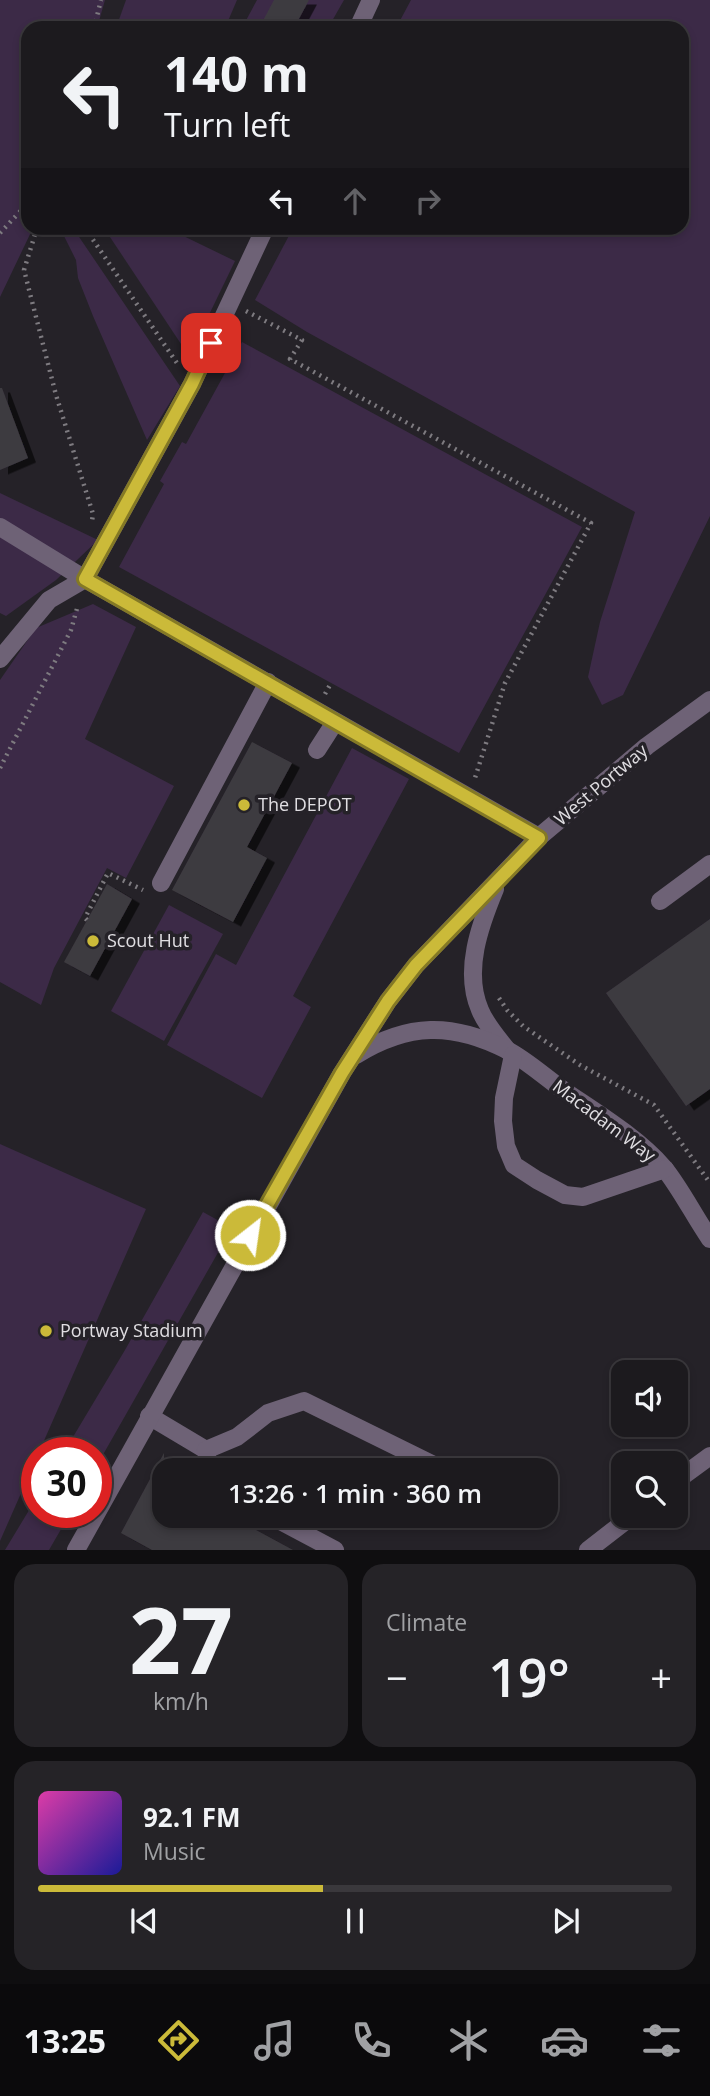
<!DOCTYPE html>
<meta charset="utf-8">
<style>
body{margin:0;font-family:"Open Sans",sans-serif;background:#252327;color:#f1f3f6;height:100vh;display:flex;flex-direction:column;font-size:26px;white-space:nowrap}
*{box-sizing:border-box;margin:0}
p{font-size:23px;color:#a0a1a4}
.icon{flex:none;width:38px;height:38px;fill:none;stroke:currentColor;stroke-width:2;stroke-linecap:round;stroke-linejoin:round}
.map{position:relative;height:1550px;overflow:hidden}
.details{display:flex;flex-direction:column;gap:14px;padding:14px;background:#0f0e10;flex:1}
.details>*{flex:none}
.top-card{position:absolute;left:21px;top:21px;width:668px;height:214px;border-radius:21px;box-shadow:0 4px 10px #0003,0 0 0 2px #3a383c;background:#1c1a1e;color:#f1f3f6;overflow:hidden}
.buttons{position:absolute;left:611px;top:1360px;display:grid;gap:14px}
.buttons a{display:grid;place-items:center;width:77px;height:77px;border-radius:14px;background:#1c1a1e;box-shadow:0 4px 10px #0003,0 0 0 2px #3a383c;font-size:35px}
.speed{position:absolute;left:21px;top:1437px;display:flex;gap:14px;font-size:35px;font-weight:700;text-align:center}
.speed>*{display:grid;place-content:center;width:91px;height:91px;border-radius:50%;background:#1c1a1e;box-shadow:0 4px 10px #0003,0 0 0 2px #3a383c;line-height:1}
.speed .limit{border:10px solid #d22;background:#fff;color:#111}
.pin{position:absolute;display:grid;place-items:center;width:60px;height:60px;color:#fff;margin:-30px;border-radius:14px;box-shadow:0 4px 10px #0006}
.me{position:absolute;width:77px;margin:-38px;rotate:30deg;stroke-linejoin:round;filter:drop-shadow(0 0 5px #0008)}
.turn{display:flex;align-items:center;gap:24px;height:147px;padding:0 28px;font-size:32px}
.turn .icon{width:91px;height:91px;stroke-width:2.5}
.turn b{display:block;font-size:49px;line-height:60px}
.lanes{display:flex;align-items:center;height:66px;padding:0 28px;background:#0003;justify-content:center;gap:35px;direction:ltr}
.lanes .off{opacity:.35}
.big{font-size:52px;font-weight:600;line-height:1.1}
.details .card{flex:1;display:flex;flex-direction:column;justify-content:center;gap:10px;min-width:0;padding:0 24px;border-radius:21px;background:#252327}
.details .dial{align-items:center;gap:0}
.dial b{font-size:91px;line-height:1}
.song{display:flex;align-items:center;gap:21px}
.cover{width:84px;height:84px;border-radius:10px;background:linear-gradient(135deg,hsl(320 70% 55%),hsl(240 70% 35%))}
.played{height:7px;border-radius:4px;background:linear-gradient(90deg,#cbba39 45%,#3a383c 45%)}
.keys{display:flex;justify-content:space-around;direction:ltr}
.heat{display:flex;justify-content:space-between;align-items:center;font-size:38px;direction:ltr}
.details .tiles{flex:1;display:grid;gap:14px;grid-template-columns:1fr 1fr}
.card:last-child{grid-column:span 2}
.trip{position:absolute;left:152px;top:1458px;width:406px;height:70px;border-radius:21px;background:#1c1a1e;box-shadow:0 4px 10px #0003,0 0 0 2px #3a383c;font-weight:600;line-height:70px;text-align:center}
.tab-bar{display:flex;height:112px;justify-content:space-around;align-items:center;background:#0b0a0c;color:#a0a1a4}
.tab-bar .icon{width:49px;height:49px}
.tab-bar .current{color:#cbba39}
.tab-bar b{font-size:32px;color:#f1f3f6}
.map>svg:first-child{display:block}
</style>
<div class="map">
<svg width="710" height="1550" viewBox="0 0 710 1550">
<defs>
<filter id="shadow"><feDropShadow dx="8" dy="4.5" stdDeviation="0" flood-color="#0009"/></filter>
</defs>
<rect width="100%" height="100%" fill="#252228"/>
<!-- green -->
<g fill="#3c2a47">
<polygon points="0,0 105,0 97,28 28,28 28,228 33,228 0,297"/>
<polygon points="126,0 237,0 225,28 116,28"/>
<polygon points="257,0 344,0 328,28 242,28"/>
<polygon points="411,0 710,0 710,516 623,695 602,705 588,677 600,622 635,512 307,332 255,300 293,228 682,228 682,28 396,28"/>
<polygon points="60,228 73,228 180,386 147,440 93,316 78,278 76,260"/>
<polygon points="104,228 167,228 235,261 189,356"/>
<polygon points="242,342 582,527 459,753 119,567 164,484 160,481 182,442 186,444"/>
<polygon points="0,493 98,540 56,580 6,616 0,613"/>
<polygon points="93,604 136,627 85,739 174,786 126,878 107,868 54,968 41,1005 0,982 0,680 36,628"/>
<polygon points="352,748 409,779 293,996 311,1007 262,1098 167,1045 216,954 236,965"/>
<polygon points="169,905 223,934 164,1041 111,1011"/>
<polygon points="0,1144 146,1209 39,1452 37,1452 37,1457 0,1541"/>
<polygon points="203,1212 232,1228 96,1467 96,1452 64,1452 125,1350"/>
<polygon points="37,1497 37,1512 71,1512 49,1550 5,1550"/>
</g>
<!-- building -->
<g fill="#3e3a41" filter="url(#shadow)">
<polygon points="274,0 309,0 294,28 259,28"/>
<polygon points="0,388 2,388 28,458 0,470"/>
<polygon points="252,742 292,763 247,847 267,858 233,922 172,890"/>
<polygon points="107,884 132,899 90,976 64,962"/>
<polygon points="710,919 710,1089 686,1106 606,993"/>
<polygon points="164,1453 164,1516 230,1516 293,1550 152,1550 121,1533"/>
</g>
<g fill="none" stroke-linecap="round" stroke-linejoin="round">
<!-- path -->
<g stroke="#7e7b80" stroke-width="4.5" stroke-dasharray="2 5" stroke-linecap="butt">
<polyline points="94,28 101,0"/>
<polyline points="37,228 24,270 56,395 93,514 92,521"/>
<polyline points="85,228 179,366"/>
<polyline points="0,233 28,203"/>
<polyline points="246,311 302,340 290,359 591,523 505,683 475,778"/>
<polyline points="325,694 331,683"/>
<polyline points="0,768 71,630 78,605"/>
<polyline points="87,920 85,918 108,873 143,890"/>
<polyline points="499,998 507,1010 523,1026 580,1065 654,1105 710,1183"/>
</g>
<!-- minor -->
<g stroke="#6e6276" stroke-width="18">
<polyline points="358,28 371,0"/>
<polyline points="0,527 85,579 539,837"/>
<polyline points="0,659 49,600 85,579 192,384 265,228"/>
<polyline points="317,750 335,722"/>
<polyline points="161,883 268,682"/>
<path d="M495,889C480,925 463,971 480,1010C486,1025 498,1038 508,1051"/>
<polyline points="660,901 710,864"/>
<path d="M356,1055C408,1023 452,1022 507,1050C530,1062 550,1082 572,1096C602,1116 640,1140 664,1168C681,1189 694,1216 710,1239"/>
<polyline points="513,1055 504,1098 503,1121 506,1146 514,1165 537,1180 565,1195 583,1197 665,1169"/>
<polyline points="149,1416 206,1450 209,1470"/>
<polyline points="206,1450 237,1437 268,1413 304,1401 444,1470"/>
<polyline points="676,1481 710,1456"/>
<polyline points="271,1516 335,1550"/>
<polyline points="76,1550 342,1073 388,1001 416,965 539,837 647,746 710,700"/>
<polyline points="588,1550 632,1516"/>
</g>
</g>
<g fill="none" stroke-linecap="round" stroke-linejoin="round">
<!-- route casing -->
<g stroke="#847925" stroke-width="18">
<polyline id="route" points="211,343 192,384 85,579 539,838 416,965 388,1001 342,1073 250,1235"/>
</g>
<!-- route -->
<use href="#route" stroke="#cbba39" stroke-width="12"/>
</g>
<!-- markers -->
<g fill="#cbba39" stroke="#252228" stroke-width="2.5">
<circle cx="244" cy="805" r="7"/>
<circle cx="93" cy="941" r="7"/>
<circle cx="46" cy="1331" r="7"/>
</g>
<g text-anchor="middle" stroke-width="7" stroke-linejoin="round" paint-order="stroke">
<!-- street labels -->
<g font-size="18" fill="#e0dee2" stroke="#252228">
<text transform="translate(601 785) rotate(-40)" y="6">West Portway</text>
<text transform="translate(604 1121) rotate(37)" y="6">Macadam Way</text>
</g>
<!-- poi labels -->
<g font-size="18" fill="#e0dee2" stroke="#252228" text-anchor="start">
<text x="258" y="811">The DEPOT</text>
<text x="107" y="947">Scout Hut</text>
<text x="60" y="1337">Portway Stadium</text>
</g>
</g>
</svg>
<div class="buttons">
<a><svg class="icon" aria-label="sound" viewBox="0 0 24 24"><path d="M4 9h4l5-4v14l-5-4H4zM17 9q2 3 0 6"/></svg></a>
<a><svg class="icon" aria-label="search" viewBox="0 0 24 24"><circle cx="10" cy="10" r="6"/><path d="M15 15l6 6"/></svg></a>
</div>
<div class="speed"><div class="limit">30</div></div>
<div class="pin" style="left:211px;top:343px;background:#d93025"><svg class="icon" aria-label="arrive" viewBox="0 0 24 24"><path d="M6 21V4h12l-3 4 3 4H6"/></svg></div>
<svg class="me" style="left:250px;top:1235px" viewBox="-20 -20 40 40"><circle r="17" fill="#cbba39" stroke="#fff" stroke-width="3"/><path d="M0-11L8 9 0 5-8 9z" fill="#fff"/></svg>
<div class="trip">13:26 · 1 min · 360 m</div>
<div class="top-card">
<div class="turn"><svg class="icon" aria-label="left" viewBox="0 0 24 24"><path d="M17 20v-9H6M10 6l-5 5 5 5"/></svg><div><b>140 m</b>Turn left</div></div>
<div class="lanes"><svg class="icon" aria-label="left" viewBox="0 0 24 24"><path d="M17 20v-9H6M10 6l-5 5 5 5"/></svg><svg class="icon off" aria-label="ahead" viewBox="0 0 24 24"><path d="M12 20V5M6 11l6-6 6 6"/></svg><svg class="icon off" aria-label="right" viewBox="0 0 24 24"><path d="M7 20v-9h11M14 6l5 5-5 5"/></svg></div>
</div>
</div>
<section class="details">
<div class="tiles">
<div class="card dial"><b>27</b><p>km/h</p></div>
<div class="card"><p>Climate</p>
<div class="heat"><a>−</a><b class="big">19°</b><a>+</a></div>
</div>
<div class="card">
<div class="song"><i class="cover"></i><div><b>92.1 FM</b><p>Music</p></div></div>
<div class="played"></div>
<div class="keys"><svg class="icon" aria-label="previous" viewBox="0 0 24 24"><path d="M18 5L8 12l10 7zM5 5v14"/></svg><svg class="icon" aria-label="pause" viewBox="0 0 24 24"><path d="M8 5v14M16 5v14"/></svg><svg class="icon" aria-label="next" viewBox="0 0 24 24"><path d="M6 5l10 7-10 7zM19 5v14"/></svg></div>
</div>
</div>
</section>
<nav class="tab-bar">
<b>13:25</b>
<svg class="icon current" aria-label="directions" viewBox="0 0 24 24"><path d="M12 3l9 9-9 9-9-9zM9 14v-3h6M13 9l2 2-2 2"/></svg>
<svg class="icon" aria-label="music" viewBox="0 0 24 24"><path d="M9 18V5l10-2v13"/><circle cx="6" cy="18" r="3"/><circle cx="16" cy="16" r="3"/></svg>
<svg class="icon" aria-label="phone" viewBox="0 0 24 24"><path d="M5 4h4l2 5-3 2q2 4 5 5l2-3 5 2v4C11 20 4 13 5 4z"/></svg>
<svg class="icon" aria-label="climate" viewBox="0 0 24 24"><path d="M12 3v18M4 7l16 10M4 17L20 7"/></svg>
<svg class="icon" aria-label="car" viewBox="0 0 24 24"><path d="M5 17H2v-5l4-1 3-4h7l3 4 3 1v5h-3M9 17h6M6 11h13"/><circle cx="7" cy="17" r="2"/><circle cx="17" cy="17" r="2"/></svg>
<svg class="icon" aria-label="filters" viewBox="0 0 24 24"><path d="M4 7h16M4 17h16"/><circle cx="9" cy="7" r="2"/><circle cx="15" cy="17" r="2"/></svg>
</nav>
